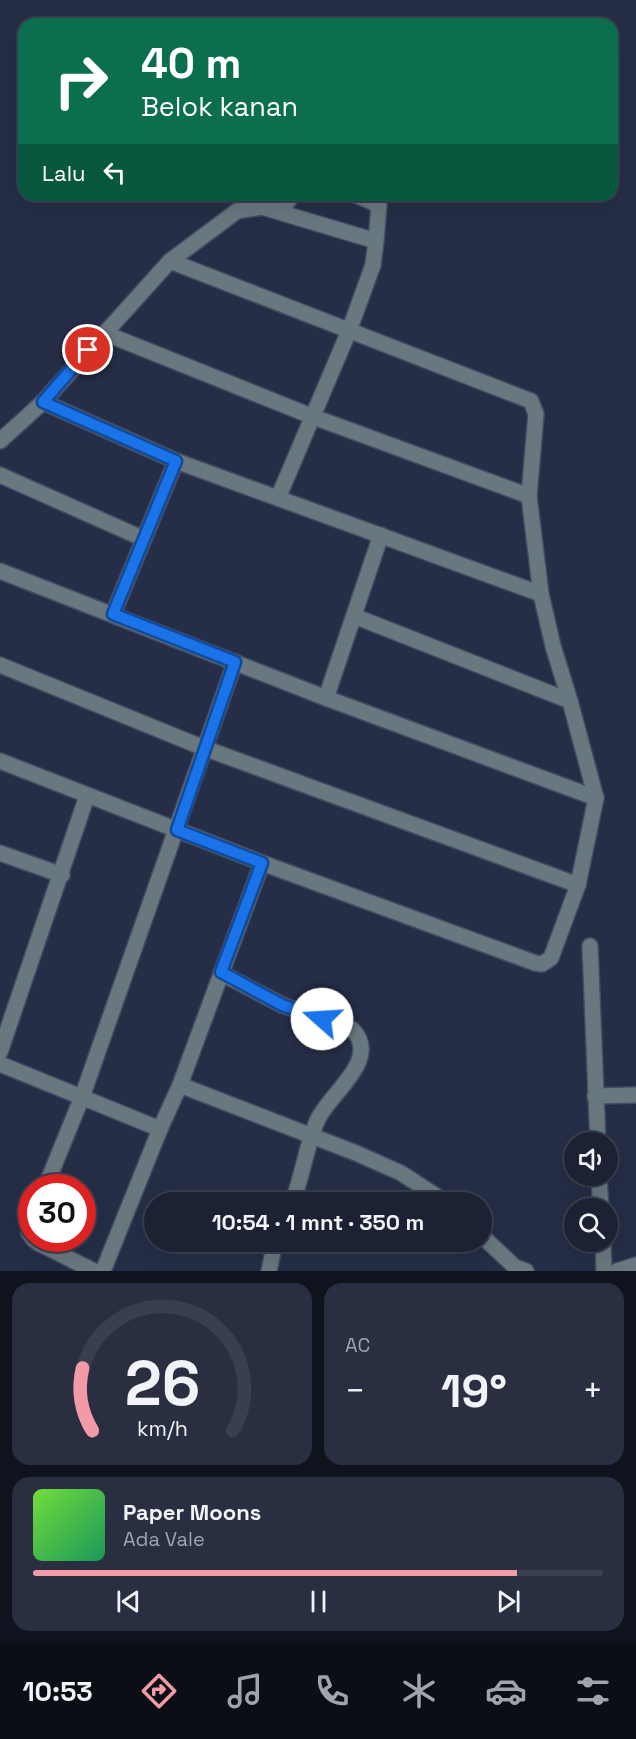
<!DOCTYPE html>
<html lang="id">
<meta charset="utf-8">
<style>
body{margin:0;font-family:"Space Grotesk",sans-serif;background:#292f40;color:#f1f3f6;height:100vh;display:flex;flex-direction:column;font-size:22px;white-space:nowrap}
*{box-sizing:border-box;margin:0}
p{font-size:20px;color:#a0a4ac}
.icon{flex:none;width:33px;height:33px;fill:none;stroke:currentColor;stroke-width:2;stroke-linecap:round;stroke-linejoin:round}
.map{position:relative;height:1271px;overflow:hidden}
.drawer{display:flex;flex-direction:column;gap:12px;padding:12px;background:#0f131d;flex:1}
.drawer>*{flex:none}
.banner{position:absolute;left:18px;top:18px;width:600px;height:183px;border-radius:18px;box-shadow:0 6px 24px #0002,0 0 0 2px #3a3f4f;background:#0b6e4f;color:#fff;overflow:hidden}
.fabs{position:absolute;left:564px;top:1132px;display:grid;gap:12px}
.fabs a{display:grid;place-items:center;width:54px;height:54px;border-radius:50%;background:#1c2234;box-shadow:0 6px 24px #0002,0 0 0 2px #3a3f4f;font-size:30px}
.speed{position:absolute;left:18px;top:1174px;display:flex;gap:12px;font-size:30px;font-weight:700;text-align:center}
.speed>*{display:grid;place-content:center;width:78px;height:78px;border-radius:50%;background:#1c2234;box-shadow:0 6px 24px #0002,0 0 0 2px #3a3f4f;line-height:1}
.speed .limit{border:9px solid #d22;background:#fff;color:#111}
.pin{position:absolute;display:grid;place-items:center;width:51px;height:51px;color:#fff;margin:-26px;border:3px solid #fff;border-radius:50%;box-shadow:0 2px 6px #0007}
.me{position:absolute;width:66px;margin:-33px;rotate:289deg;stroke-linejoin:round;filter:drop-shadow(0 0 4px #0008)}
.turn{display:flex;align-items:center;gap:21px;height:126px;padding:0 24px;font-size:27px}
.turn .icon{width:78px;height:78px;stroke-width:2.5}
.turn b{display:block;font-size:42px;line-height:51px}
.then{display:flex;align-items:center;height:57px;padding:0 24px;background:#0003;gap:12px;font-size:22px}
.big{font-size:45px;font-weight:700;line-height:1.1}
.drawer .tile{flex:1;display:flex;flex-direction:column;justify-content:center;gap:9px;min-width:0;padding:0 21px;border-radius:18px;background:#292f40}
.drawer .dial{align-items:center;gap:0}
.dial svg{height:156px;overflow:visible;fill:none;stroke:#3a3f4f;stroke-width:7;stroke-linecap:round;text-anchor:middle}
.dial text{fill:#f1f3f6;stroke:none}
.song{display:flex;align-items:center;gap:18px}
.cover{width:72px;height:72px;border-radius:9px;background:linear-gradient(135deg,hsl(100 70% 55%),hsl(150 70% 35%))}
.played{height:6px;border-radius:3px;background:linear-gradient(90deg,#f39aa7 85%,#3a3f4f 85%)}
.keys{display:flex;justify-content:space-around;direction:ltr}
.heat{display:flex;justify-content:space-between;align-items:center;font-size:33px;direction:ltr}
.drawer .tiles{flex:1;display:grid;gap:12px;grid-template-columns:1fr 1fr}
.tile:last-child{grid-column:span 2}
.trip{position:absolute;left:144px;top:1192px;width:348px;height:60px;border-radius:30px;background:#1c2234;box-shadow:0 6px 24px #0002,0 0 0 2px #3a3f4f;font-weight:700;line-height:60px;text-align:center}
.tabs{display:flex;height:96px;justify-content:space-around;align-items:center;background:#0b0e15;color:#a0a4ac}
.tabs .icon{width:42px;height:42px}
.tabs .on{color:#f39aa7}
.tabs b{font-size:27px;color:#f1f3f6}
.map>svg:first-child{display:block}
</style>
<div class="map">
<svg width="636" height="1271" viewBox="0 0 636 1271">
<rect width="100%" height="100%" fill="#252e46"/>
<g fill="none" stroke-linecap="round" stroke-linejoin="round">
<!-- minor casing -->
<g stroke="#434c63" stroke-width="18">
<g id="minor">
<polyline points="356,195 379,205 376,241"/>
<polyline points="280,211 293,195"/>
<polyline points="104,333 311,416 529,496"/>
<polyline points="43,402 176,461 541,594"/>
<polyline points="0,441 43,402 170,261 237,211 262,207 376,241 373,265 349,331 278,498"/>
<polyline points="0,475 144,539"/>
<polyline points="0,571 326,698 596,798"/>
<polyline points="113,614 176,461"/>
<polyline points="354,616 570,701"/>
<polyline points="0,665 204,748 578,885"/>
<polyline points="326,698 381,535"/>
<polyline points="0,761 262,863 535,963 542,964 551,958 578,885 596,798 570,701 553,646 541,594 529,496 536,414 531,401 170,261"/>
<polyline points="0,853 62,875"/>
<polyline points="590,946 598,1143"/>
<path d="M221,973L282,1005L352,1029C382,1059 330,1093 318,1119C306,1145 303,1176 292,1203"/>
<polyline points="0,1052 87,796"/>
<polyline points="0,1064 160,1129"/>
<polyline points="180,1085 356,1153 401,1173 447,1203"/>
<polyline points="595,1096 636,1095"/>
<polyline points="599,1176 601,1209"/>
<polyline points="45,1188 82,1097 235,662"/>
<polyline points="32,1222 29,1233 32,1237"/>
<polyline points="482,1236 515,1267 526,1271"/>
<polyline points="33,1239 38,1243 94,1271"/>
<polyline points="603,1242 604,1271"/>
<polyline points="103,1271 160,1129 180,1085 262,863"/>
<polyline points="269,1271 275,1242"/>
<polyline points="617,1271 636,1265"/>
</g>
</g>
<!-- minor -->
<use href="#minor" stroke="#69777f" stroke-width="15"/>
</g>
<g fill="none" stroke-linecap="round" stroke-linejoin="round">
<!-- route casing -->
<g stroke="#114b97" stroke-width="15">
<polyline id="route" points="88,350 43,402 176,461 113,614 235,662 177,830 262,863 221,972 282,1005 322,1019"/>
</g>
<!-- route -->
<use href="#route" stroke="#1a73e8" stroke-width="10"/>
</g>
</svg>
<div class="fabs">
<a><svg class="icon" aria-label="sound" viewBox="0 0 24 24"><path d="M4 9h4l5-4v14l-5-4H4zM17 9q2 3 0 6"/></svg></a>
<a><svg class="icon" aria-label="search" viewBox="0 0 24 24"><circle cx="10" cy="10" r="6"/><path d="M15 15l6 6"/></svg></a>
</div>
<div class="speed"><div class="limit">30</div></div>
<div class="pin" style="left:88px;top:350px;background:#d93025"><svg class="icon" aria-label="arrive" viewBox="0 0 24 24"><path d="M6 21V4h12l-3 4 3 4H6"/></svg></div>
<svg class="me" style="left:322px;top:1019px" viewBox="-20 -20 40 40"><circle r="19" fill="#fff"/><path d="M0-13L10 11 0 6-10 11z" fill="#1a73e8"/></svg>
<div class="trip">10:54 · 1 mnt · 350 m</div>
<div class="banner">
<div class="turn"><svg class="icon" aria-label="right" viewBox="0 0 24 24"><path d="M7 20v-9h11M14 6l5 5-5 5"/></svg><div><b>40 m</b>Belok kanan</div></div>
<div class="then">Lalu<svg class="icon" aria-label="left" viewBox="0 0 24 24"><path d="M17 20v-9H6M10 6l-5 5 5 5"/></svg></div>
</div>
</div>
<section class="drawer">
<div class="tiles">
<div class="tile dial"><svg viewBox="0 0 100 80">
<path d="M14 69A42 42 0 1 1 86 69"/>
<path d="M14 69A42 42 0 0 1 9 37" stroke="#f39aa7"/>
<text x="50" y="56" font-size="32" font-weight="700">26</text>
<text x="50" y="72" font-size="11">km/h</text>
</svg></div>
<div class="tile"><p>AC</p>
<div class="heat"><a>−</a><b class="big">19°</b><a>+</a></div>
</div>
<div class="tile">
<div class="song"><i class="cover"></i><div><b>Paper Moons</b><p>Ada Vale</p></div></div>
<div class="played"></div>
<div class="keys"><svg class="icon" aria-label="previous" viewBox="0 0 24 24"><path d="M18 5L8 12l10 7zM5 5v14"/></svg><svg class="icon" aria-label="pause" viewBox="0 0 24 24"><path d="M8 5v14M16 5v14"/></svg><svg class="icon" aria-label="next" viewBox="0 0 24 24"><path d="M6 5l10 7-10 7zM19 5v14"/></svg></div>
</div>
</div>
</section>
<nav class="tabs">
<b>10:53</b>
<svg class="icon on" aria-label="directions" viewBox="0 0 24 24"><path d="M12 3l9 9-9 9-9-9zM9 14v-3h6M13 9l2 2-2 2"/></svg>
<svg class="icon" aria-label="music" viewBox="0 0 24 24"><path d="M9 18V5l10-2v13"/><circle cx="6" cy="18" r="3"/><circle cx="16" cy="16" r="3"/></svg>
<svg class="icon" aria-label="phone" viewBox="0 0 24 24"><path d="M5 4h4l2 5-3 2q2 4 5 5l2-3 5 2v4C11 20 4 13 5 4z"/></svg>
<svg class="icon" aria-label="climate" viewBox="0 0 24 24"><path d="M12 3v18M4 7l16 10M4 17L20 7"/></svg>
<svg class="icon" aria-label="car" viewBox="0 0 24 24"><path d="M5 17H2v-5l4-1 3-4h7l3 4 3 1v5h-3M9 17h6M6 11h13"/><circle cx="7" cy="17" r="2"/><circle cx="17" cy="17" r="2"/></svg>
<svg class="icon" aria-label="filters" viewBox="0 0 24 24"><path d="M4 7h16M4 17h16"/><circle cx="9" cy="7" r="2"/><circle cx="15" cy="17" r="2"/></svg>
</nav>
